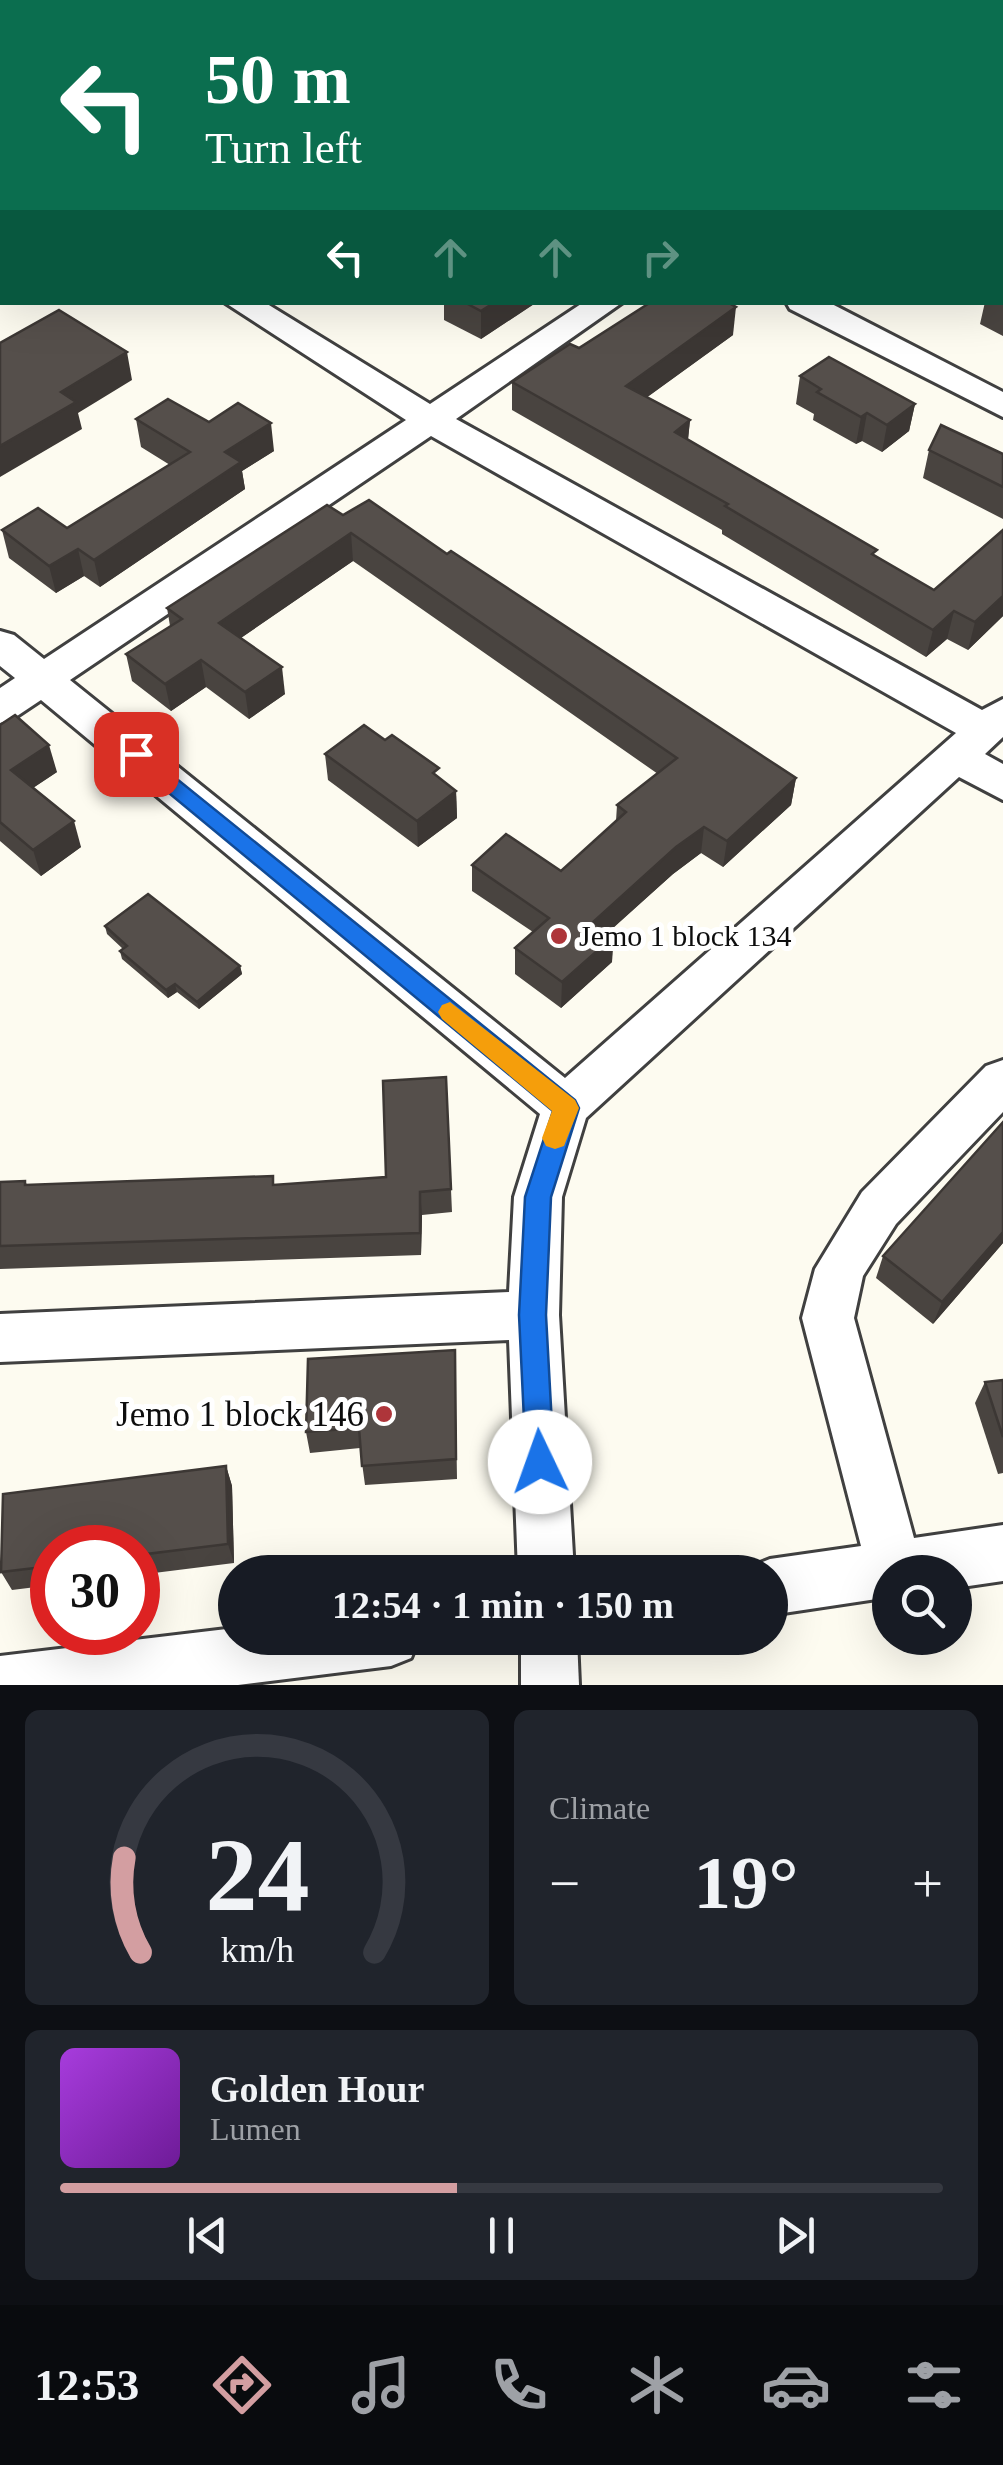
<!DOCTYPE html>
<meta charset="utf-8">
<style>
body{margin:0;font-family:"Times New Roman",serif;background:#20242c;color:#f1f3f6;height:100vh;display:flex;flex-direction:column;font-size:38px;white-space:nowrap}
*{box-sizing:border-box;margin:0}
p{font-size:32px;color:#9ea1a6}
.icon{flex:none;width:55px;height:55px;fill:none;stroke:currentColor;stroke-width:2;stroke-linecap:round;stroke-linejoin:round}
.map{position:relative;height:1685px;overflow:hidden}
.sheet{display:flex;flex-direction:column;gap:25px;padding:25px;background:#0d0f14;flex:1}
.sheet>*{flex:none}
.top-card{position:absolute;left:0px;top:0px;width:1005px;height:305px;box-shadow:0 10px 40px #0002;background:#0b6e4f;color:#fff;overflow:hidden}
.buttons{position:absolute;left:872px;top:1555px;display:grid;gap:20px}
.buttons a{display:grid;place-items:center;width:100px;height:100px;border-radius:50%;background:#171b24;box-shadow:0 10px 40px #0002;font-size:50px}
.speed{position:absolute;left:30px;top:1525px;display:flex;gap:20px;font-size:50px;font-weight:700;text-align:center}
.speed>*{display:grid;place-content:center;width:130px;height:130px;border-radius:50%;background:#171b24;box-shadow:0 10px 40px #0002;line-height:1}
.speed .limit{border:15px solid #d22;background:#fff;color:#111}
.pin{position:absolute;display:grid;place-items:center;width:85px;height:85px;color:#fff;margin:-42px;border-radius:20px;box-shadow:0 5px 15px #0006}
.me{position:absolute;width:110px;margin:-55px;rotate:357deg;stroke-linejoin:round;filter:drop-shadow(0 0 8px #0008)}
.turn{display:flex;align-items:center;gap:35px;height:210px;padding:0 40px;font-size:45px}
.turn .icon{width:130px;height:130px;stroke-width:2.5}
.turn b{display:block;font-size:70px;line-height:85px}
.lanes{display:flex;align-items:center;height:95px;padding:0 40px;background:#0003;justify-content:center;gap:50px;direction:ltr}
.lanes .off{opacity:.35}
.big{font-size:75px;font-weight:700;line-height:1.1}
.sheet .card{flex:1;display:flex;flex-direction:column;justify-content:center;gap:15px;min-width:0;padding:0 35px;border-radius:15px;background:#20242c}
.sheet .dial{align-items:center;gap:0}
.dial svg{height:260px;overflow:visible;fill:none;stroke:#363941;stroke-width:7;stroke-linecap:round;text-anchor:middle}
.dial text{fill:#f1f3f6;stroke:none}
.song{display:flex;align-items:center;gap:30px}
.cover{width:120px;height:120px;border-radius:15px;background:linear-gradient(135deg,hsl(280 70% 55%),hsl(280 70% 35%))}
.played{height:10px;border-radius:5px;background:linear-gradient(90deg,#d39ea1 45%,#363941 45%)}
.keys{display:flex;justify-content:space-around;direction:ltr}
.heat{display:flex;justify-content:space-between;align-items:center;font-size:55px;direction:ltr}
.sheet .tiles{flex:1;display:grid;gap:25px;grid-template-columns:1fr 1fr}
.card:last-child{grid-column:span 2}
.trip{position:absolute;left:218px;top:1555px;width:570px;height:100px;border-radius:50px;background:#171b24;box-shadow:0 10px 40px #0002;font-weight:700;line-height:100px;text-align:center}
.tab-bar{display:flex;height:160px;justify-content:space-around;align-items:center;background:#090b0e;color:#9ea1a6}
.tab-bar .icon{width:70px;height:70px}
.tab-bar .selected{color:#d39ea1}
.tab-bar b{font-size:45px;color:#f1f3f6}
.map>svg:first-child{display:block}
</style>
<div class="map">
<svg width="1003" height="1685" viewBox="0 0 1003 1685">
<rect width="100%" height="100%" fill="#fdfbf0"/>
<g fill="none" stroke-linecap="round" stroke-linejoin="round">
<!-- minor casing -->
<g stroke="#404040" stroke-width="6">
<g id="minor">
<polygon points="198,0 229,0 231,2 200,2"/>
<polygon points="830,0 858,0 859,2 832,2"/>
<rect x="1002" y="114" width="1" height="18"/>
<polygon points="0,146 2,147 2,165 0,165"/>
<path d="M224,302H264L430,404L584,302H623L456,419L982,710L1003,699V737L985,754L1003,764V800L959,777L586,1118L562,1197L559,1315L574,1572H518L509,1340L0,1362V1314L509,1292L514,1197L540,1114L41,700L14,718L0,723V688L15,678L0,666V631L14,635L44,659L406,420ZM431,436L956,733L565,1078L70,680Z"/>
<polygon points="786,302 828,302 1003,392 1003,417 790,309"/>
<polygon points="1003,1060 1003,1112 896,1224 863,1276 854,1318 914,1538 1003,1525 1003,1581 955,1588 955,1572 890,1572 890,1597 770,1615 770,1572 748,1572 750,1567 770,1559 861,1546 802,1318 815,1269 862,1192 986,1066"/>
<polygon points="235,1628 235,1638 419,1638 411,1658 391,1666 238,1685 0,1685 0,1656"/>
<polygon points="521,1638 577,1638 579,1685 521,1685"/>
</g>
</g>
<!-- minor -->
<use href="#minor" fill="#fff" fill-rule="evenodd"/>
</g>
<!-- wall -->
<g fill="#494440">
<polygon points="297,0 540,0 546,2 297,2"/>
<polygon points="745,0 820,0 821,2 745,2"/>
<polygon points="891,0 944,0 944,2 892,2"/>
<polygon points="1003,286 1003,336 980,324 985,302 1002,302"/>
<polygon points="444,302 537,302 481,339 444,320"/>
<polygon points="733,335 647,397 690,420 688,440 876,556 934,590 1003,530 1003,616 968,650 947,639 926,657 722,534 722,530 512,410 512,382 579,348"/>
<polygon points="800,376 915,404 909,431 882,452 862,441 856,444 813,420 814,414 796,404"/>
<polygon points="136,419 209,422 274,451 242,471 245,489 100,587 84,576 56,593 9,558 2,530 67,528 170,465 141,447"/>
<polygon points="929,450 1003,454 1003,519 923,478"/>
<polygon points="343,515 447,554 796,778 791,805 723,867 701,853 673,874 608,932 612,962 561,1008 515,974 515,948 533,932 472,891 472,865 561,871 616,821 617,805 658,774 353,561 241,638 285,694 249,719 206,687 171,711 132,681 126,654 170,626 167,608"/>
<polygon points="0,725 57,772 33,788 81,847 41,876 0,841"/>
<polygon points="325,754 456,791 457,818 418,847 328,780"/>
<polygon points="105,926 240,966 242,974 199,1009 177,992 168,998 122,959 120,951 123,949 107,934"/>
<polygon points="446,1077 452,1212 422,1215 421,1255 0,1269 0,1182 25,1181 27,1185 275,1185 386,1177"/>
<polygon points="1003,1243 933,1324 876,1278 883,1256"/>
<polygon points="455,1350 457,1479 365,1485 360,1448 310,1453 306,1432"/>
<polygon points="1003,1380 1003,1473 998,1474 975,1403 985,1382"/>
<polygon points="226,1466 232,1486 234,1563 138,1575 138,1548 52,1548 52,1585 12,1590 1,1572 3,1494"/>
</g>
<!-- shaded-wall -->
<g fill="#3c3734">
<polygon points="2,62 2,91 0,92 0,63"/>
<polygon points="495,302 537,302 481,339 481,311"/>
<polygon points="736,307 733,335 624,414 626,386"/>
<polygon points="127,352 132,380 78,413 82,429 0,477 0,446 61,392"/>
<polygon points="915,404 909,431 882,452 887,425"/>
<polygon points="867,413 862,441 856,444 861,417"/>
<polygon points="690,420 687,448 675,432"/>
<polygon points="271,423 274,451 242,471 245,489 100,587 94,560 225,452"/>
<polygon points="351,533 353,561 223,650 219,623"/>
<polygon points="78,549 84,576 56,593 49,566"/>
<polygon points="1003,596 1003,616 968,650 975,622"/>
<polygon points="954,611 947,639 926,657 933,630"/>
<polygon points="201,660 206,687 171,711 165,684"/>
<polygon points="282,667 285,694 249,719 245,692"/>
<polygon points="49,745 57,772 19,797 11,770"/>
<polygon points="796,778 791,805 723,867 727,841"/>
<polygon points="456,791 457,818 418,847 417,821"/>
<polygon points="74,821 81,847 41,876 33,850"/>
<polygon points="704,827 701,853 673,874 591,948 593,922 676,847"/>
<polygon points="614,936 612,962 561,1008 562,982"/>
<polygon points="240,966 242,974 199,1009 197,1002"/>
<polygon points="175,984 177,992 168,998 166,990"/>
<polygon points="420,1192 422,1215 421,1255 420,1233"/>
<polygon points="1003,1232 1003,1243 933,1324 942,1302"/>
<polygon points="226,1466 232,1486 234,1563 228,1544"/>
</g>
<!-- building -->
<g fill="#554f4b" stroke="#3c3734" stroke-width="2.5">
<polygon points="313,0 540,0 546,2 318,2"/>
<polygon points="618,0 642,0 648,2 613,2"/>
<polygon points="761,0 820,0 821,2 762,2"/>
<rect x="907" y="0" width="37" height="2"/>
<polygon points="0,41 2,43 2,62 0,63"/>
<polygon points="464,302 495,302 481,311"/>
<polygon points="651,302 727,302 736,307 626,386 690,420 675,432 877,550 872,554 934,590 1003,530 1003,596 975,622 954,611 933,630 725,506 728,504 512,382 570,344 579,348"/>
<polygon points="59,310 127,352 61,392 76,402 0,446 0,343"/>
<polygon points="829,357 915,404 887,425 867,413 861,417 817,392 821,389 800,376"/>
<polygon points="168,399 209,422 238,403 271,423 225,452 241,462 94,560 78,549 49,566 2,530 38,508 67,528 190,452 136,419"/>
<polygon points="941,425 1003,454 1003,487 929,450"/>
<polygon points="369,500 447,554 451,551 796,778 727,841 704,827 676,847 593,922 614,936 562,982 515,948 549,918 472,865 506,834 561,871 626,812 617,805 677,758 351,533 219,623 282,667 245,692 201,660 165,684 126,654 182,619 167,608 327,505 343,515"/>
<polygon points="15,715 49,745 11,770 74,821 33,850 0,822 0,725"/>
<polygon points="364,725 385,740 392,735 439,768 433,773 456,791 417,821 325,754"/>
<polygon points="148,894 240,966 197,1002 175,984 166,990 120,951 127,946 105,926"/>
<polygon points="446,1077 451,1189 420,1192 420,1233 0,1246 0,1182 25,1181 25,1185 273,1176 273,1185 386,1177 383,1081"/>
<polygon points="1003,1122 1003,1232 942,1302 883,1256"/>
<polygon points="455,1350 456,1459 362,1466 359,1428 306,1432 308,1359"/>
<polygon points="1003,1380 1003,1437 985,1382"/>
<polygon points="226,1466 228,1544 138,1555 138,1548 52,1548 52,1566 1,1572 3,1494"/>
</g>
<!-- route -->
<polygon fill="#1a73e8" stroke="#114b97" stroke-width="2.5" points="136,746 575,1100 579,1108 551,1197 546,1315 554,1462 550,1472 540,1476 530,1472 526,1462 519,1315 525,1197 553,1111 129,760 125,754 129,748"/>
<!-- slow -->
<polygon fill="#f59e0b" points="450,1002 575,1100 579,1108 564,1146 555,1149 546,1146 542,1138 552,1111 442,1019 438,1012 442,1005"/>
<!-- markers -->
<g fill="#ae353a" stroke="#fff" stroke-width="4">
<circle cx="559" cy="936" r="10"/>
<circle cx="384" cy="1414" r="10"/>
</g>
<g text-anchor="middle" stroke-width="10" stroke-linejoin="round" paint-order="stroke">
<!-- poi labels -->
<g font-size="30" fill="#0d0d0d" stroke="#fff" text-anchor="start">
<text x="579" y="946">Jemo 1 block 134</text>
</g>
<!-- near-poi labels -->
<g font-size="35" fill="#0d0d0d" stroke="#fff" text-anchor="end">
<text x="364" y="1426">Jemo 1 block 146</text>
</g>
</g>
</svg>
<div class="buttons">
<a><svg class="icon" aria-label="search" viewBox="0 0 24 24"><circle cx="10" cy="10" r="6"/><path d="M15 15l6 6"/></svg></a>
</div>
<div class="speed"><div class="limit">30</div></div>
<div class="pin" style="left:136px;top:754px;background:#d93025"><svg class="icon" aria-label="arrive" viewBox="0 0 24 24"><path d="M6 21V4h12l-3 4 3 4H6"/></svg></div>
<svg class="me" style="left:540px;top:1462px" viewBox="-20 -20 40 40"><circle r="19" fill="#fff"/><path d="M0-13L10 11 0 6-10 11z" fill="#1a73e8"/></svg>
<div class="trip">12:54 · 1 min · 150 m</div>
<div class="top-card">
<div class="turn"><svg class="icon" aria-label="left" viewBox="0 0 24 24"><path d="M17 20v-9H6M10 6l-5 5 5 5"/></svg><div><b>50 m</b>Turn left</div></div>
<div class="lanes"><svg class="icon" aria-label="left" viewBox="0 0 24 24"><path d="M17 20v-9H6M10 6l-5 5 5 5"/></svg><svg class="icon off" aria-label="ahead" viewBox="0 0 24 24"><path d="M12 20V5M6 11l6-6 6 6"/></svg><svg class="icon off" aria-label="ahead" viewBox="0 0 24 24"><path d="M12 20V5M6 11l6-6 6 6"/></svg><svg class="icon off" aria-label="right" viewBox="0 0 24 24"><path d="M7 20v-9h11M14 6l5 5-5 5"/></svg></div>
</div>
</div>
<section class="sheet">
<div class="tiles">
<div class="card dial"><svg viewBox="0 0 100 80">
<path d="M14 69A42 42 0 1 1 86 69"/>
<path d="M14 69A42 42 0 0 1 9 40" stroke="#d39ea1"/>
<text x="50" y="56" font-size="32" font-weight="700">24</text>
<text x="50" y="72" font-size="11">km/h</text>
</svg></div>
<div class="card"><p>Climate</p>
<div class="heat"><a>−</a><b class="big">19°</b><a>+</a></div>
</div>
<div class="card">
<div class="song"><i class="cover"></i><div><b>Golden Hour</b><p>Lumen</p></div></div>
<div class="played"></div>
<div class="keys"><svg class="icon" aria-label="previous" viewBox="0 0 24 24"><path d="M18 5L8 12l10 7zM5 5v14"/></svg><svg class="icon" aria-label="pause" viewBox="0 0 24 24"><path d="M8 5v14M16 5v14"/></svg><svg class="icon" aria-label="next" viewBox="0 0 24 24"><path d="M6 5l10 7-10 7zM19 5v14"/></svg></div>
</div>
</div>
</section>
<nav class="tab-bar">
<b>12:53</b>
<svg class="icon selected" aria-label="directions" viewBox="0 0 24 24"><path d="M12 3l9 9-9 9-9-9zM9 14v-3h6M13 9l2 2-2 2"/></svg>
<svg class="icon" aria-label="music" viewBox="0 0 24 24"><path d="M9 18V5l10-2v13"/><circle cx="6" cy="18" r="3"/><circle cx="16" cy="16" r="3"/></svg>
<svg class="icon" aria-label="phone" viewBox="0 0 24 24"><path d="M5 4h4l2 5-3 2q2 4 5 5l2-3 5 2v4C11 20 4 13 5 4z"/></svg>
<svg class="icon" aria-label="climate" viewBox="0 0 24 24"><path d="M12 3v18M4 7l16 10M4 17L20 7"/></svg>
<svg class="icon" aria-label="car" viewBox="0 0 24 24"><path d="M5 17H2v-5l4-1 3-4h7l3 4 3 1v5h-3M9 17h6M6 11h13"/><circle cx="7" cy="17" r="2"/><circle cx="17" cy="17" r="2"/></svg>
<svg class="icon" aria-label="filters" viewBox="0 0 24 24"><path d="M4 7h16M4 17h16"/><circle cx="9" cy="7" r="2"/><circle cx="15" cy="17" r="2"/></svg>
</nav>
